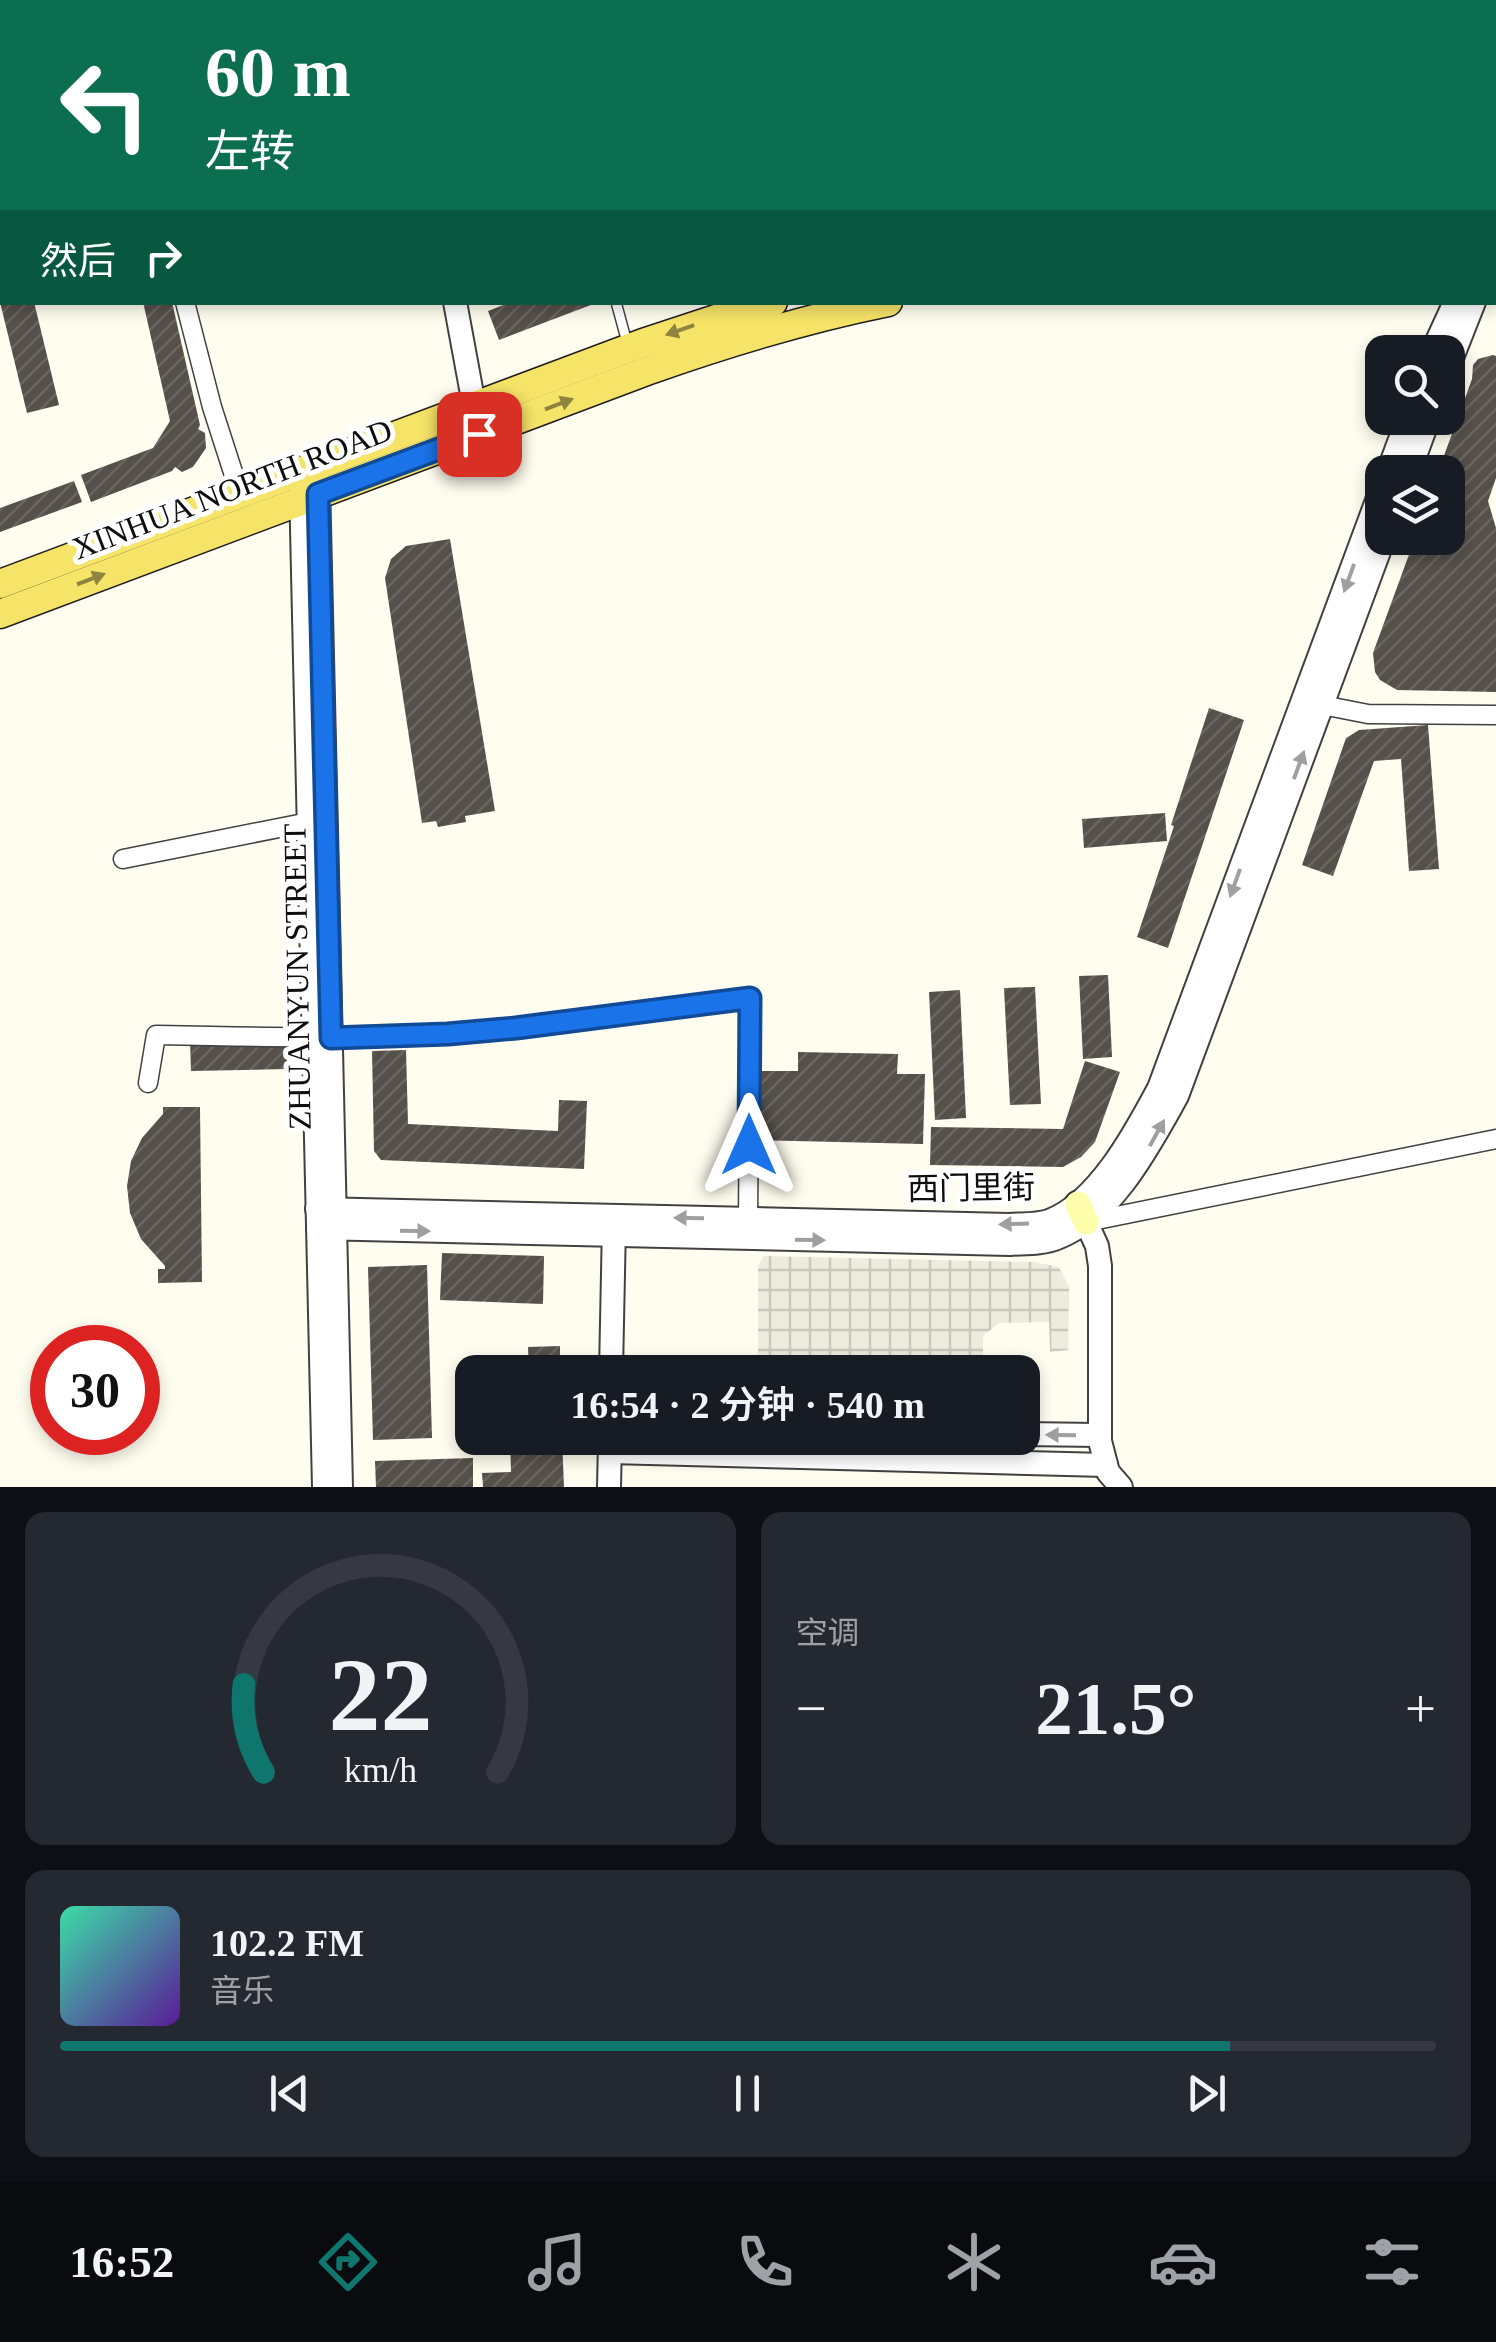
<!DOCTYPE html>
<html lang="zh">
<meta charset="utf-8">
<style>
body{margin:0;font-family:"Times New Roman","Noto Sans SC",serif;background:#242831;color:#f1f3f6;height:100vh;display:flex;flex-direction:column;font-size:38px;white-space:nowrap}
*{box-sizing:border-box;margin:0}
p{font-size:32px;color:#9ea1a6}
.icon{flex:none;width:55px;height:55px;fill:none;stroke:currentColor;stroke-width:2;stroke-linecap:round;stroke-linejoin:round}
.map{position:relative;height:1487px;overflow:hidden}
.details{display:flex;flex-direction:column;gap:25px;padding:25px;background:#0d0f14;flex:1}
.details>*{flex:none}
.banner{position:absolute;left:0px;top:0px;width:1498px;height:305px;box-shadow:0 5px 15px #0003;background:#0b6e4f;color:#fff;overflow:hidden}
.tools{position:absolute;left:1365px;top:335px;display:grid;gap:20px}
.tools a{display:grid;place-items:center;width:100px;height:100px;border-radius:20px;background:#171b24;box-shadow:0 5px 15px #0003;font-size:50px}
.speed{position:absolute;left:30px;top:1325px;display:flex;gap:20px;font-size:50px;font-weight:700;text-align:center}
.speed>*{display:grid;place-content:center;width:130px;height:130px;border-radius:50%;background:#171b24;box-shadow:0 5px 15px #0003;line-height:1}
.speed .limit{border:15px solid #d22;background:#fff;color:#111}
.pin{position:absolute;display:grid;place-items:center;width:85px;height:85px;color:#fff;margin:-42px;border-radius:20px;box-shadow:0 5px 15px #0006}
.me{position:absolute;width:110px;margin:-55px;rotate:0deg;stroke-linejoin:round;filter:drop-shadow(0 0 8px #0008)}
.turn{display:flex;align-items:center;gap:35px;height:210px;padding:0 40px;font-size:45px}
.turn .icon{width:130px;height:130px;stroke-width:2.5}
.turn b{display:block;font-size:70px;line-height:85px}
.then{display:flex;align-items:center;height:95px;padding:0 40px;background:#0003;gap:20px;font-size:38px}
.big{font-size:75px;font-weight:600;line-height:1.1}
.details .card{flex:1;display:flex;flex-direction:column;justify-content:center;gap:15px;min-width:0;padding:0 35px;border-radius:20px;background:#242831}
.details .dial{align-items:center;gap:0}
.dial svg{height:260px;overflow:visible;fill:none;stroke:#363941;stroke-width:7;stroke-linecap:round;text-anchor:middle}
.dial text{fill:#f1f3f6;stroke:none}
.song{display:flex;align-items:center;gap:30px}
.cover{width:120px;height:120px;border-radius:15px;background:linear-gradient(135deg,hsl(160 70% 55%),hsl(270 70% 35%))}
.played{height:10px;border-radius:5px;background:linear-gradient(90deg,#0f766e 85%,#363941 85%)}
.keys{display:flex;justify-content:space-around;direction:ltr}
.heat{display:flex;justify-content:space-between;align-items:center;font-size:55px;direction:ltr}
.details .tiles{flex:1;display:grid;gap:25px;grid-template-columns:1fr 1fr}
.card:last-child{grid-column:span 2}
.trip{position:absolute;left:455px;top:1355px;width:585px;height:100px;border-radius:20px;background:#171b24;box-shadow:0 5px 15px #0003;font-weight:600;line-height:100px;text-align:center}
.dock{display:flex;height:160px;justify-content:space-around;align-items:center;background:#090b0e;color:#9ea1a6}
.dock .icon{width:70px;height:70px}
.dock .active{color:#0f766e}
.dock b{font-size:45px;color:#f1f3f6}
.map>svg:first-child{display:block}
</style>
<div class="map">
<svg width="1496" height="1487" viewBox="0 0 1496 1487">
<defs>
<pattern id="plaza-grid" width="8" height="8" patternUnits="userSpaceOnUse" patternTransform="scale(2.5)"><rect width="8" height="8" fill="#eeecde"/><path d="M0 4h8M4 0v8" fill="none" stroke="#cbc9bd"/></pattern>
<pattern id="building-hatch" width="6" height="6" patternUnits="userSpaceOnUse" patternTransform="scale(2.5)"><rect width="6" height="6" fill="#56504a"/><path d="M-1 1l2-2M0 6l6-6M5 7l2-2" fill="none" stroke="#696560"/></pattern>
</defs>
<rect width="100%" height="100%" fill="#fffdef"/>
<!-- plaza -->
<polygon fill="url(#plaza-grid)" points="764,1256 1034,1262 1059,1267 1069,1287 1068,1350 1050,1352 1049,1322 999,1323 983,1336 983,1372 758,1372 758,1265"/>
<!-- building -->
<g fill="url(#building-hatch)">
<polygon points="0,302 34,302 59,405 27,413"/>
<polygon points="143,302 172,302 200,425 198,429 205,433 206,448 193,467 182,472 175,467 172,471 91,502 81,475 153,448 170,421"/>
<polygon points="511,302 596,302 596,303 499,340 488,311"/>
<polygon points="1493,355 1496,356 1496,478 1488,501 1496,528 1496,692 1397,690 1380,680 1375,672 1373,653 1415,538 1448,538 1448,472 1438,472 1472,379 1473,365 1478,359"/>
<polygon points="74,481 82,502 0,532 0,508"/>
<polygon points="450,539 495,811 465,816 466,822 438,827 436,821 422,823 385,578 391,559 406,546"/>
<polygon points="1209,708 1244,720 1168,948 1137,937 1174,826 1171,825"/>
<polygon points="1428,725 1439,869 1409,871 1401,759 1374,761 1333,876 1302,865 1346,738 1359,730"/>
<polygon points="1165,813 1167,841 1084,848 1082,819"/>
<polygon points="1108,975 1112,1057 1083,1059 1079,976"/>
<polygon points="1035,987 1041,1104 1010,1105 1004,988"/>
<polygon points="960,990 966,1118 935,1120 929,992"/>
<polygon points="287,1039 287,1069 191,1071 190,1041"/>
<polygon points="406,1050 408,1124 558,1131 559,1100 587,1101 584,1169 381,1160 374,1151 372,1051"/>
<polygon points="798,1052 898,1054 897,1074 925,1074 923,1144 754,1140 755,1071 798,1071"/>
<polygon points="1085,1061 1120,1072 1095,1142 1081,1157 1063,1167 930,1165 931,1127 1063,1129"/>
<polygon points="163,1107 200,1107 202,1282 158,1283 158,1269 165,1269 165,1266 141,1239 130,1213 127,1186 131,1161 142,1138 163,1114"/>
<polygon points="442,1253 544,1256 543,1304 440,1300"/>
<polygon points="427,1265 432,1438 373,1440 368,1267"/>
<polygon points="560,1346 560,1372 529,1372 528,1347"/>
<polygon points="510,1438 562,1438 564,1487 483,1487 482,1473 511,1472"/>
<polygon points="473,1458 473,1487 376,1487 375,1461"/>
</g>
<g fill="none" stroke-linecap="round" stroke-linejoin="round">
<!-- service casing -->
<g stroke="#414141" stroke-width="12">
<g id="service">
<polyline points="484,0 484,2"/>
<polyline points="756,0 757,2"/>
<polyline points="0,259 2,258"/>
<polyline points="616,302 628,346"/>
</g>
</g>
<!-- minor casing -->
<g stroke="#414141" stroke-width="21">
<g id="minor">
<polyline points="108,0 109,2"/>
<polyline points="185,302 212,407 240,494"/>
<polyline points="1322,705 1368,714 1496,715"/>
<polyline points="123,859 319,820"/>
<path d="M148,1083L156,1035C253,1037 350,1039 446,1034C548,1029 649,1011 750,997L748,1219"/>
<polyline points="1087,1222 1496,1139"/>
</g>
</g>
<!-- tertiary casing -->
<g stroke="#414141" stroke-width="26">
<g id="tertiary">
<polyline points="399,0 399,2"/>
<polyline points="1495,214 1496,212"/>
<polyline points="455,302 477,421"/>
<polyline points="1432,352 1455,302"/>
<polyline points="1448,368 1474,302"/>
<polyline points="1388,472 1408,418"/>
<polyline points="1409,472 1429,418"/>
<polyline points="318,481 341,1487"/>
<polyline points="301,485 324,1487"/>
<path d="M317,1209L1009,1225C1022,1224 1037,1225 1049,1221C1098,1203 1136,1131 1159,1088L1382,487"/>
<polyline points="1086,1222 1097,1246 1100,1266 1100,1441 1108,1472 1121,1487"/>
<path d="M318,1228L1010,1244C1025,1243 1042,1244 1057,1238C1113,1216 1149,1146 1177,1096L1384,538"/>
<polyline points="611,1372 614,1224"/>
<polyline points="1022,1434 1099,1435"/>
<polyline points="610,1452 1106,1465"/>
<polyline points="609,1487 610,1441"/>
</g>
</g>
<!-- secondary casing -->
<g stroke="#303030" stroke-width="29">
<polyline id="secondary" points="1078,1204 1086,1222"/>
</g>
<!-- primary casing -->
<g stroke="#1f1f1f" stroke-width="31">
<g id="primary">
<polyline points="1495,245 1496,245"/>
<polyline points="1495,272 1496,272"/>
<polyline points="0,584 643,343 725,316 773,302"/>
<path d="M0,614L652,369C729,342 808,318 888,302"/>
</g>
</g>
<!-- service -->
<use href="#service" stroke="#fff" stroke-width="9"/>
<!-- minor -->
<use href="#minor" stroke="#fff" stroke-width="18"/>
<!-- tertiary -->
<use href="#tertiary" stroke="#fff" stroke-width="22"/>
<!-- secondary -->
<use href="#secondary" stroke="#fdfdab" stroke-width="25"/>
<!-- primary -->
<use href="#primary" stroke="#f6e468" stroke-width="28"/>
</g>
<!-- one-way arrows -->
<defs><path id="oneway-solid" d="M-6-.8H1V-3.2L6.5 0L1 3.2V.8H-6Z" transform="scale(2.5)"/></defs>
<g fill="#8e8440">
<use href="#oneway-solid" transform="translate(680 330) rotate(161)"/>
<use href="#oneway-solid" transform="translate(559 404) rotate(-21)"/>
<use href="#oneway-solid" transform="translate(91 579) rotate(-21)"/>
</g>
<g fill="#9f9f9f">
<use href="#oneway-solid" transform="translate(1349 578) rotate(110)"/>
<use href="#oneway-solid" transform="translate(1299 765) rotate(-70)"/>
<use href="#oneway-solid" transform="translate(1235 883) rotate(110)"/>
<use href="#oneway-solid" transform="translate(1157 1133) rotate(-61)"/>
<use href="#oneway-solid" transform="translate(689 1218) rotate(-179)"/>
<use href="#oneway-solid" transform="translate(1014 1224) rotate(178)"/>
<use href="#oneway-solid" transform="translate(415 1231) rotate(1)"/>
<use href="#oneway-solid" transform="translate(810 1240) rotate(1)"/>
<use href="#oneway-solid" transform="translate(1061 1435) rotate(-179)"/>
</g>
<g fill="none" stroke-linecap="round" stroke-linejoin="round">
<!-- route casing -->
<g stroke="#114b97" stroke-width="25">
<polyline id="route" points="479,434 318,494 331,1038 448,1034 516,1028 750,998 749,1145"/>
</g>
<!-- route -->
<use href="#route" stroke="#1a73e8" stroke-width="18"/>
</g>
<g text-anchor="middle" stroke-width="10" stroke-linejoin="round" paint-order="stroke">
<!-- street labels -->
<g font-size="32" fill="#0e0e0e" stroke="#fff">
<text transform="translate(232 489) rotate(-21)" y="11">XINHUA NORTH ROAD</text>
<text transform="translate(297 977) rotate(-91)" y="11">ZHUANYUN STREET</text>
<text transform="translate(971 1188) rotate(-1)" y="11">西门里街</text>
</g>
</g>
</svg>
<div class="tools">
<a><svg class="icon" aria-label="search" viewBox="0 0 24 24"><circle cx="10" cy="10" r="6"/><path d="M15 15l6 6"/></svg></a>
<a><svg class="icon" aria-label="layers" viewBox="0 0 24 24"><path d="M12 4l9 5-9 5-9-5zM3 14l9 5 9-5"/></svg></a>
</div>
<div class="speed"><div class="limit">30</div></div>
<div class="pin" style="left:479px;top:434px;background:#d93025"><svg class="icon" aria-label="arrive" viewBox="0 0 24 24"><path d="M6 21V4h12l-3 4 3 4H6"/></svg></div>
<svg class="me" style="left:749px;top:1145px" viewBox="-20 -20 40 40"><path d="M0-17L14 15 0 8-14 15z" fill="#1a73e8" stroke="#fff" stroke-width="4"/></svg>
<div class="trip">16:54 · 2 分钟 · 540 m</div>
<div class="banner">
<div class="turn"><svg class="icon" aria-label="left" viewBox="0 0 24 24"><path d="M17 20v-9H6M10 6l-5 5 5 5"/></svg><div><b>60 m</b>左转</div></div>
<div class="then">然后<svg class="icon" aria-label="right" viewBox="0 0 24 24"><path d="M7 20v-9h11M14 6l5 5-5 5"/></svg></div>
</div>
</div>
<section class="details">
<div class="tiles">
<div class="card dial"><svg viewBox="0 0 100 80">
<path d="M14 69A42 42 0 1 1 86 69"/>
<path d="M14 69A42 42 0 0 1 8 42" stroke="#0f766e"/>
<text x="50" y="56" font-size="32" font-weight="700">22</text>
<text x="50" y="72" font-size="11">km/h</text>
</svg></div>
<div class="card"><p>空调</p>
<div class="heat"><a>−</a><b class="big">21.5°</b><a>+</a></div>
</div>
<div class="card">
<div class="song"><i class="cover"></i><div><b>102.2 FM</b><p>音乐</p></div></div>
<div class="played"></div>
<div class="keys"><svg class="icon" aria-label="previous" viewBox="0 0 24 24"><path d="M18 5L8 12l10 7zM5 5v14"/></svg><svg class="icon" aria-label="pause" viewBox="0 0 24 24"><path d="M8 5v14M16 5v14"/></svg><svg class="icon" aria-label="next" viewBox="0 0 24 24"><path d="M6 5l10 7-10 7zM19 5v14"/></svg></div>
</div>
</div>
</section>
<nav class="dock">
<b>16:52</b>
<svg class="icon active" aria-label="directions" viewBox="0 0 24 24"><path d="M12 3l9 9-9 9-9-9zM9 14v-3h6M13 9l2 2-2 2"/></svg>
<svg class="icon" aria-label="music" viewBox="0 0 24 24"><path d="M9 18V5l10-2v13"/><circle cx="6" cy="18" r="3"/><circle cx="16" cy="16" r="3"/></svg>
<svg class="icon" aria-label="phone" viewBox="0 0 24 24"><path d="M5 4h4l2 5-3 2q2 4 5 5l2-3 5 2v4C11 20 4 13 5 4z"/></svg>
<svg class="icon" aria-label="climate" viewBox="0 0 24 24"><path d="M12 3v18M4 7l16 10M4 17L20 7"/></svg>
<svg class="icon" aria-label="car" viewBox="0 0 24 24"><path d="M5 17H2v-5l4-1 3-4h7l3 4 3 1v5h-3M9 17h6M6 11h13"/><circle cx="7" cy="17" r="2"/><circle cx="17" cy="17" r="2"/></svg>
<svg class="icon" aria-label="filters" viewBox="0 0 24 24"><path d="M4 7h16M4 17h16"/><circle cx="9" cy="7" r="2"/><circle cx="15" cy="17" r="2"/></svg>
</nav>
